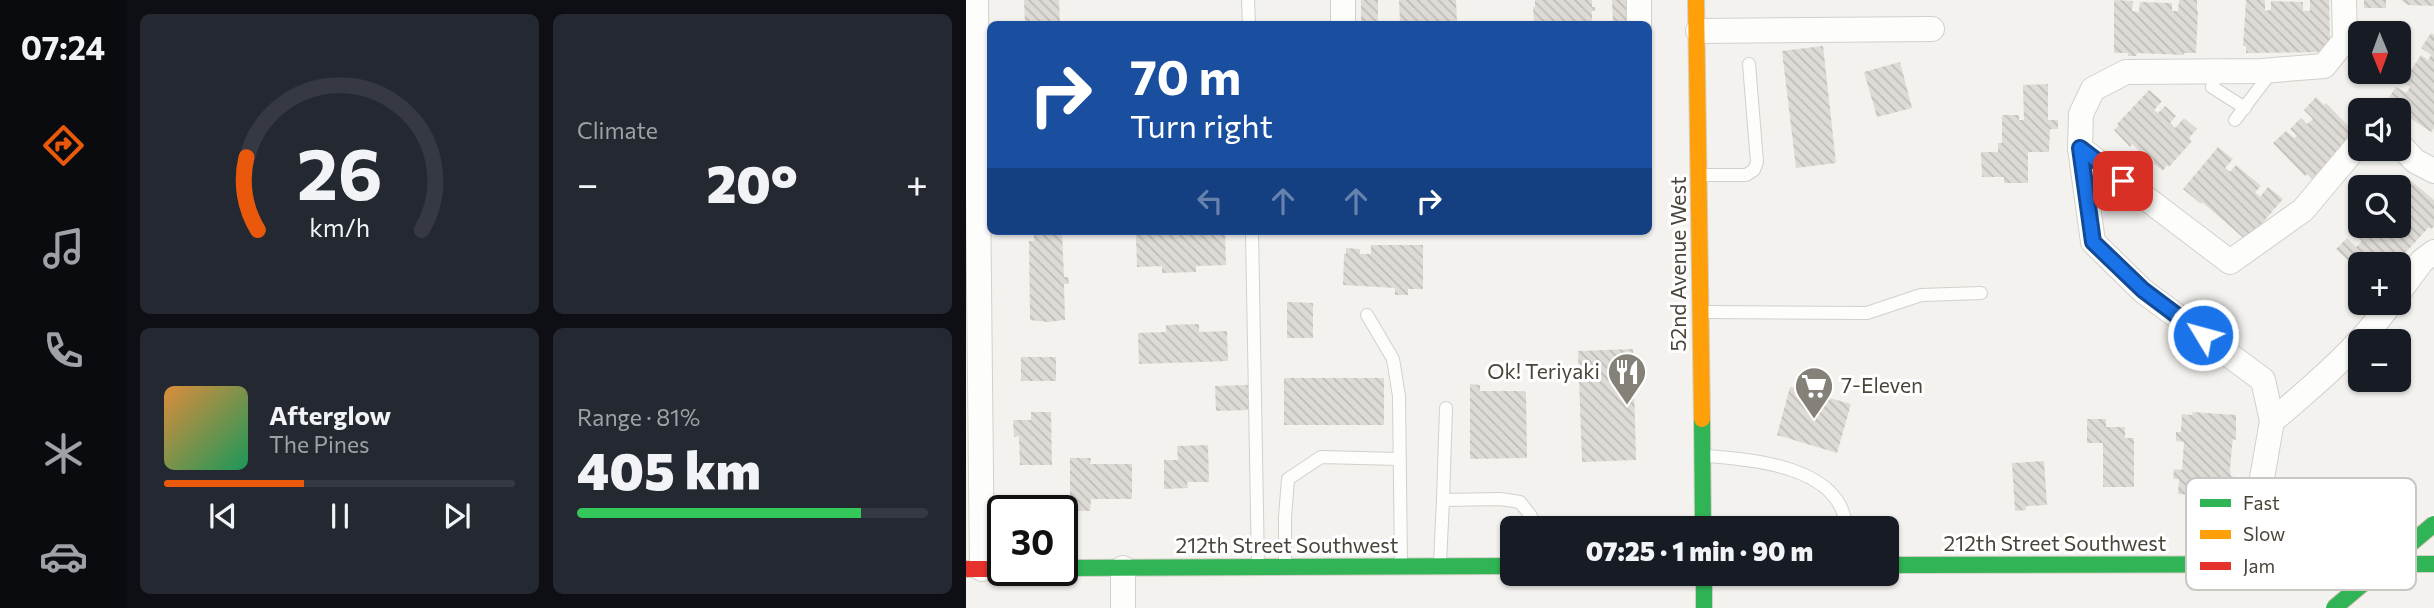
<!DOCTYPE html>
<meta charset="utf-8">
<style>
body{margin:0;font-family:Commissioner,sans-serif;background:#242831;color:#f1f3f6;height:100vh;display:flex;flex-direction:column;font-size:26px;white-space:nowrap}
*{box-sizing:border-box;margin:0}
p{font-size:23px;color:#9ea1a6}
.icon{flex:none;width:38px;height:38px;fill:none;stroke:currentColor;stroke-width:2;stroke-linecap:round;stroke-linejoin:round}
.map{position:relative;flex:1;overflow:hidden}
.details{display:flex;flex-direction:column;gap:14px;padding:14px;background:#0d0f14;width:840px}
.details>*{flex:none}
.guide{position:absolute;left:21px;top:21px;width:665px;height:214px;border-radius:10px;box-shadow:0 2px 5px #0004;background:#1a4fa0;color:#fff;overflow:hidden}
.needle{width:46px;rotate:179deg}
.tools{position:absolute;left:1382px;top:21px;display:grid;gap:14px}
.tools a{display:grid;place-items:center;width:63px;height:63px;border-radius:10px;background:#171b24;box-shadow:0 2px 5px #0004;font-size:35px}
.speed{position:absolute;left:21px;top:495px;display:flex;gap:14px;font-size:35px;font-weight:700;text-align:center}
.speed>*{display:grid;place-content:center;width:91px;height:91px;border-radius:50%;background:#171b24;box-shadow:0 2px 5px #0004;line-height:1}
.speed .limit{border:4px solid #111;border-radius:10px;background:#fff;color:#111}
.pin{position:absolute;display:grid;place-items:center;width:60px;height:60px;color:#fff;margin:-30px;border-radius:14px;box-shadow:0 4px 10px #0006}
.me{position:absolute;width:77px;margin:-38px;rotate:307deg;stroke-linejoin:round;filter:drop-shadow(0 0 5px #0008)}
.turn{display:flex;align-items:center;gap:24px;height:147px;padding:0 28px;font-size:32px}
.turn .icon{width:91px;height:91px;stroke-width:2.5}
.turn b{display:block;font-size:49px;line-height:60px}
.lanes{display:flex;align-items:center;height:66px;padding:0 28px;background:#0003;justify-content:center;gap:35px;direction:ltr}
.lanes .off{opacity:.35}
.big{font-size:52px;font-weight:800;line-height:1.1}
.details .tile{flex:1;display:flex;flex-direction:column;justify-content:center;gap:10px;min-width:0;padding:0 24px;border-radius:10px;background:#242831}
.details .dial{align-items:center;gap:0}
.dial svg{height:182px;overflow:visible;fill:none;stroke:#363941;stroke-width:7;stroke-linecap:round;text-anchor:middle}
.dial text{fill:#f1f3f6;stroke:none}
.song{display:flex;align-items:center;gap:21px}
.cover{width:84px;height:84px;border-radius:10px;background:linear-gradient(135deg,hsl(30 70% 55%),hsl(150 70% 35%))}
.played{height:7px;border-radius:4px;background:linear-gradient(90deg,#ea580c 40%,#363941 40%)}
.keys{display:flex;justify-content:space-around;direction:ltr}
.heat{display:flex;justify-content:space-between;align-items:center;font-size:38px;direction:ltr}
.charge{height:10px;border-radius:5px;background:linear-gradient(90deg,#34c759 81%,#363941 0)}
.details .tiles{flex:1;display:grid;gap:14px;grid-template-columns:repeat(2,1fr)}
.trip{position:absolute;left:534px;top:516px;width:399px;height:70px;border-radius:10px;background:#171b24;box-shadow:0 2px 5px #0004;font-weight:800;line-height:70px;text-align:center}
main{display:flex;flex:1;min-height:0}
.menu{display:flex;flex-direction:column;width:126px;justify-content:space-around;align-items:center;background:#090b0e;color:#9ea1a6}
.menu .icon{width:49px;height:49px}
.menu .active{color:#ea580c}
.menu b{font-size:32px;color:#f1f3f6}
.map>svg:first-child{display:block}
</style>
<main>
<nav class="menu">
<b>07:24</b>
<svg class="icon active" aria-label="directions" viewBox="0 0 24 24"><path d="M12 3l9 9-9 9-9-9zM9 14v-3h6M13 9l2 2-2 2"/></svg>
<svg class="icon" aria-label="music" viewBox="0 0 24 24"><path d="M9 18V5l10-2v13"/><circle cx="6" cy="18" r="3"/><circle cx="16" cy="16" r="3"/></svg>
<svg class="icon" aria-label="phone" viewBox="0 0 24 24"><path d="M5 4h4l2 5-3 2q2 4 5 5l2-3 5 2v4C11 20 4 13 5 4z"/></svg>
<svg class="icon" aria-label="climate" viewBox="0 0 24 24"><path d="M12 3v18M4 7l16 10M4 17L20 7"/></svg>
<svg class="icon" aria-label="car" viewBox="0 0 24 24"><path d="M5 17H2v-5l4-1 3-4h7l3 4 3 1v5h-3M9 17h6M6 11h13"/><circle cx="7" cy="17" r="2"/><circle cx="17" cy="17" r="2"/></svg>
</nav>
<section class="details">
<div class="tiles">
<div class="tile dial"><svg viewBox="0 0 100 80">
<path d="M14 69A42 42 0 1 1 86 69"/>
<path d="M14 69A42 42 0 0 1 9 37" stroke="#ea580c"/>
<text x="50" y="56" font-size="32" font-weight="700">26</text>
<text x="50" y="72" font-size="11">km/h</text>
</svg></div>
<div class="tile"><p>Climate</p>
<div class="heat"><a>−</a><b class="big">20°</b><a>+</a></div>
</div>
<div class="tile">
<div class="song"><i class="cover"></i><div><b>Afterglow</b><p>The Pines</p></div></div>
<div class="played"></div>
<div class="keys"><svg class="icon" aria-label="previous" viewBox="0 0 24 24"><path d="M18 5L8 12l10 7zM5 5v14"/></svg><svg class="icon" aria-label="pause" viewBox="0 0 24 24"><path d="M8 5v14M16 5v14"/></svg><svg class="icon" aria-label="next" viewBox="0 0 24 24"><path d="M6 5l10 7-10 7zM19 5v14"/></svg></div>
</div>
<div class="tile"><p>Range · 81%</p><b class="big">405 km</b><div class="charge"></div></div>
</div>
</section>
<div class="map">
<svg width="1468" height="608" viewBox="0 0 1468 608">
<defs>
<pattern id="building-back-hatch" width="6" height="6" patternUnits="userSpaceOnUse" patternTransform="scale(1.75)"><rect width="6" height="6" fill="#dedbd6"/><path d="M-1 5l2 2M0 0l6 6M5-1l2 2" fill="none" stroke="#c0bdb8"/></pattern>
</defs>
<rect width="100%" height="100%" fill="#f4f2ee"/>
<!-- building -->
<g fill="url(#building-back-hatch)">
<polygon points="58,0 93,0 94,24 59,24"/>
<rect x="395" y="0" width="17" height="24"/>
<polygon points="433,0 490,0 491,24 434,24"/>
<polygon points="569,0 626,0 626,7 629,7 629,11 626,11 626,24 568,24 567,7 569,7"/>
<polygon points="646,0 664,0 664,24 647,24"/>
<polygon points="1148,0 1167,1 1166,11 1173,12 1174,2 1206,3 1206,11 1212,11 1213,0 1231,0 1231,11 1232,11 1230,53 1218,53 1218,55 1171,53 1170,56 1162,56 1162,53 1148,53"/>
<polygon points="1280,0 1299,0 1299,11 1305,10 1305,1 1337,2 1337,11 1344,11 1344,0 1363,0 1364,45 1362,52 1280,53 1280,46 1277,46"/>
<rect x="1398" y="0" width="22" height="8"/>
<polygon points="1435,0 1468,0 1468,6 1442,5"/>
<polygon points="1465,33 1468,35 1468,128 1465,132 1420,102 1430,87 1440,93 1444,87 1437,82 1455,55 1462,60 1465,55 1455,48"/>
<polygon points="857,46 870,163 830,168 816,51"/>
<polygon points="934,62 946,108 911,117 898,72"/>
<polygon points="1082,84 1082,120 1092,120 1092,129 1084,129 1083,152 1062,152 1062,183 1038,183 1038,177 1016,177 1015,152 1032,152 1032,143 1036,143 1036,115 1053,115 1053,120 1058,120 1057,85"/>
<polygon points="1183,90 1196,101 1188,110 1192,113 1199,106 1210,116 1204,123 1209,128 1218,118 1231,129 1223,138 1226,141 1203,167 1201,165 1197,171 1187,163 1185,165 1178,158 1179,156 1166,144 1164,147 1148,130 1153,125 1151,124"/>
<polygon points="1350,97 1358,105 1360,103 1391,135 1361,162 1363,164 1347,180 1341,174 1339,176 1307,143 1320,131 1328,138 1331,136 1324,129 1335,118 1341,124 1347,119 1338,110"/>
<polygon points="1252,147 1267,159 1259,168 1264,172 1270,165 1295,186 1289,192 1294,197 1302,187 1317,199 1281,241 1236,202 1235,204 1217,189"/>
<polygon points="1439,176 1468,200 1468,226 1465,229 1463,227 1429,264 1395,264 1395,273 1370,249 1381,238 1390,247 1396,241 1389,235 1398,226 1433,226 1433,199 1435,197 1433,187 1428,187"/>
<polygon points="68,231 96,231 98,277 102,277 103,284 98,284 99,320 82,322 64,320 63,241 68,241"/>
<polygon points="259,233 260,265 230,266 230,272 196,273 196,266 171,267 170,235"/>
<polygon points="405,245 457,245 457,289 442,289 442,295 429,295 429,288 377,285 378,254 380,254 380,248 394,249 394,254 405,254"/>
<polygon points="321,302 347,303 347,338 321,338"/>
<polygon points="233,324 233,332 261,331 262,361 173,364 172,333 200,332 200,325"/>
<polygon points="667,349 670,460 616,462 612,351"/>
<rect x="55" y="357" width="35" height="24"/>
<rect x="318" y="378" width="100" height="47"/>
<polygon points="504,384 514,385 514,391 558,391 560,393 561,458 504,459"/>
<polygon points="282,385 283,410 250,411 249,386"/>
<polygon points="824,387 885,404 871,453 811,435"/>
<polygon points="65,412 85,412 86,465 54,465 53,436 48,437 47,420 65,420"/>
<polygon points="1227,412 1270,415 1270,440 1267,439 1266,446 1264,469 1265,476 1269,477 1266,499 1234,498 1235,496 1212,494 1213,479 1207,479 1208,469 1216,470 1218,442 1210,441 1210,432 1215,432 1216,414 1226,415"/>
<polygon points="1121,419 1140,419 1140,427 1159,427 1159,438 1168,438 1168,487 1137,487 1137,443 1121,443"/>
<polygon points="242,445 243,482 221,482 222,488 198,489 198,460 212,460 211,446"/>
<polygon points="104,458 125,458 124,464 166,464 166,499 125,499 124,511 104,511"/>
<polygon points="1078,461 1081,505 1060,506 1060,510 1049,511 1046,463"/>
</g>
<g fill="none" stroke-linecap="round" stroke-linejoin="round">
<!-- lane casing -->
<g stroke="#d2d0cb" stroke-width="14">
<g id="lane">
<polyline points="282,0 283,24"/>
<polyline points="1251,71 1246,87 1279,108"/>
<polyline points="1269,120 1306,71"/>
<polyline points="734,175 780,175 788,170 791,162 783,64"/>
<polyline points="286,231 292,567"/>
<polyline points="738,312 901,313 955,295 1015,293"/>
<polyline points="401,315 427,359 433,396 435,566"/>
<path d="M740,456C787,459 877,467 880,528"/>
<polyline points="477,500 480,408"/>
<polyline points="474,563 477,500 534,499 554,502 565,516 566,528"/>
<polyline points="319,566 319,517 322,479 355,457 432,459"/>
</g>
</g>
<!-- street casing -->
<g stroke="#d2d0cb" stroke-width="26">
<g id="street">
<polyline points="10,0 16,569"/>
<polyline points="377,0 377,24"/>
<polyline points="673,0 673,24"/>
<polyline points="732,31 966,29"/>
<polyline points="1433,144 1449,161 1468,171"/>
<polyline points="1114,148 1264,262 1337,210 1395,141"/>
<polyline points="1433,292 1456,261 1468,252"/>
<path d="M1306,421C1349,385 1392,348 1425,303"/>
<polyline points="1288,565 1286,535 1306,421 1297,380 1177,291 1127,242 1114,148 1115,114 1127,89 1160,72 1296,71 1358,66 1379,40 1378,0"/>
<polyline points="157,568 157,608"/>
</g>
</g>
<!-- fast casing -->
<g stroke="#d3cfc5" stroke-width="18">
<g id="fast">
<polyline points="736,419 737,528"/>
<polyline points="920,565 1468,564"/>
<polyline points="96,568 546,566"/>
<polyline points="738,574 738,608"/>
</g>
</g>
<!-- slow casing -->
<g stroke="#d3cfc5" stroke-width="18">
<polyline id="slow" points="730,0 736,419"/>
</g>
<!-- jam casing -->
<g stroke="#d3cfc5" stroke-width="18">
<polyline id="jam" points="0,569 37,569"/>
</g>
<!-- lane -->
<use href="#lane" stroke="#fdfdfc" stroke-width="12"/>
<!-- street -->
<use href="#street" stroke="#fdfdfc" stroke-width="24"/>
<!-- fast -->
<use href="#fast" stroke="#30b455" stroke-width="16"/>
<!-- slow -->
<use href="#slow" stroke="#ff9f0a" stroke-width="16"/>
<!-- jam -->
<use href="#jam" stroke="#e5322d" stroke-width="16"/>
<!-- fast-bridge casing -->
<g stroke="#ccbfa9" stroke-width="18" stroke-linecap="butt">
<polyline id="fast-bridge" points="1368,608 1468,524"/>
</g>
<!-- fast-bridge -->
<use href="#fast-bridge" stroke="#30b455" stroke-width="16"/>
</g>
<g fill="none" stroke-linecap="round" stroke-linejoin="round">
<!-- route casing -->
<g stroke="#114b97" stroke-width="18">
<polyline id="route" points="1157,181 1114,148 1127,242 1177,290 1237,335"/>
</g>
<!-- route -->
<use href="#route" stroke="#1a73e8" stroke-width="12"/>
</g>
<!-- icons -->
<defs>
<g id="restaurant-pin" transform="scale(2.0125)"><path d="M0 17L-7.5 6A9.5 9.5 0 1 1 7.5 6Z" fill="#868178" stroke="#fff"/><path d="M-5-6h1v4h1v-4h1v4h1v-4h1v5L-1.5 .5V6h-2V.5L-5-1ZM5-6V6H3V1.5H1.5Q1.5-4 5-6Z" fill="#fff"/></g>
<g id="supermarket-pin" transform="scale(2.0125)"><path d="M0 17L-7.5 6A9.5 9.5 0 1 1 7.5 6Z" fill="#868178" stroke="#fff"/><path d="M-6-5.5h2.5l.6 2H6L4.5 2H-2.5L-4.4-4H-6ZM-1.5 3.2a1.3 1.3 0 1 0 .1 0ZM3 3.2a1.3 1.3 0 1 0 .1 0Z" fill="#fff"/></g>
</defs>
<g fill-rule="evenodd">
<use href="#restaurant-pin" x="661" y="372"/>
<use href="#supermarket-pin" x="848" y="386"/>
</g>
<g text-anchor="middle" stroke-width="6" stroke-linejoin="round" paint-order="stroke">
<!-- street labels -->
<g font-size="21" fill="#4b4439" stroke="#fff">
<text transform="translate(713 264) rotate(-90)" y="7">52nd Avenue West</text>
<text x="1089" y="551">212th Street Southwest</text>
<text x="321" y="553">212th Street Southwest</text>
</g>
<!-- poi labels -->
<g font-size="21" fill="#4b4439" stroke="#fff" text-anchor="end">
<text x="634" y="379">Ok! Teriyaki</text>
<text x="875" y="393" text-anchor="start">7-Eleven</text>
</g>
</g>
<!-- legend -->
<rect x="1220" y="478" width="230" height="112" rx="10" fill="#fff" stroke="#c9c7c4" stroke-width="2"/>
<rect x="1234" y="499" width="31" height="8" fill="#30b455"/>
<rect x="1234" y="530" width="31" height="9" fill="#ff9f0a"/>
<rect x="1234" y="562" width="31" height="8" fill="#e5322d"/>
<g font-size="19" fill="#4b4439">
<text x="1277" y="510">Fast</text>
<text x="1277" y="541">Slow</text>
<text x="1277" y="573">Jam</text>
</g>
</svg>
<div class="tools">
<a><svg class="needle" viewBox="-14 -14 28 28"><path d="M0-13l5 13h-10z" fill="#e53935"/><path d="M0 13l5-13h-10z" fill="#9ea1a6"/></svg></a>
<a><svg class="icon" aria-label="sound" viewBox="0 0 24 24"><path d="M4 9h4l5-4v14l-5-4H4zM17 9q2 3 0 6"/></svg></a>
<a><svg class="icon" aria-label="search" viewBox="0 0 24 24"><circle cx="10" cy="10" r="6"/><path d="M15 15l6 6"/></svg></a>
<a>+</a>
<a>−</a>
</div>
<div class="speed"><div class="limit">30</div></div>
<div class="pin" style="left:1157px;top:181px;background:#d93025"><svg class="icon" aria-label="arrive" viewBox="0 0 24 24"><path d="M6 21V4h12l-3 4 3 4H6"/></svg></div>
<svg class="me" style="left:1237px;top:335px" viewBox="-20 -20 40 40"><circle r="17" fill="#1a73e8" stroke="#fff" stroke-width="3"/><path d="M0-11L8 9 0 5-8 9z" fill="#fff"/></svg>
<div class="trip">07:25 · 1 min · 90 m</div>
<div class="guide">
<div class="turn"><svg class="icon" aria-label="right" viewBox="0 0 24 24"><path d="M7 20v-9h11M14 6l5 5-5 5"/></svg><div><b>70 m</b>Turn right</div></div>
<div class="lanes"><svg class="icon off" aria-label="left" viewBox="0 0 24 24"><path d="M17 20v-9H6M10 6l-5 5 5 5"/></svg><svg class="icon off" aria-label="ahead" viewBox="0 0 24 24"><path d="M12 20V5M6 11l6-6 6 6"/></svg><svg class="icon off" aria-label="ahead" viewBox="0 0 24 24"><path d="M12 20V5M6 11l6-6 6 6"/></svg><svg class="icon" aria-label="right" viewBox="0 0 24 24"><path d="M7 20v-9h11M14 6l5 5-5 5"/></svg></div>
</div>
</div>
</main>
